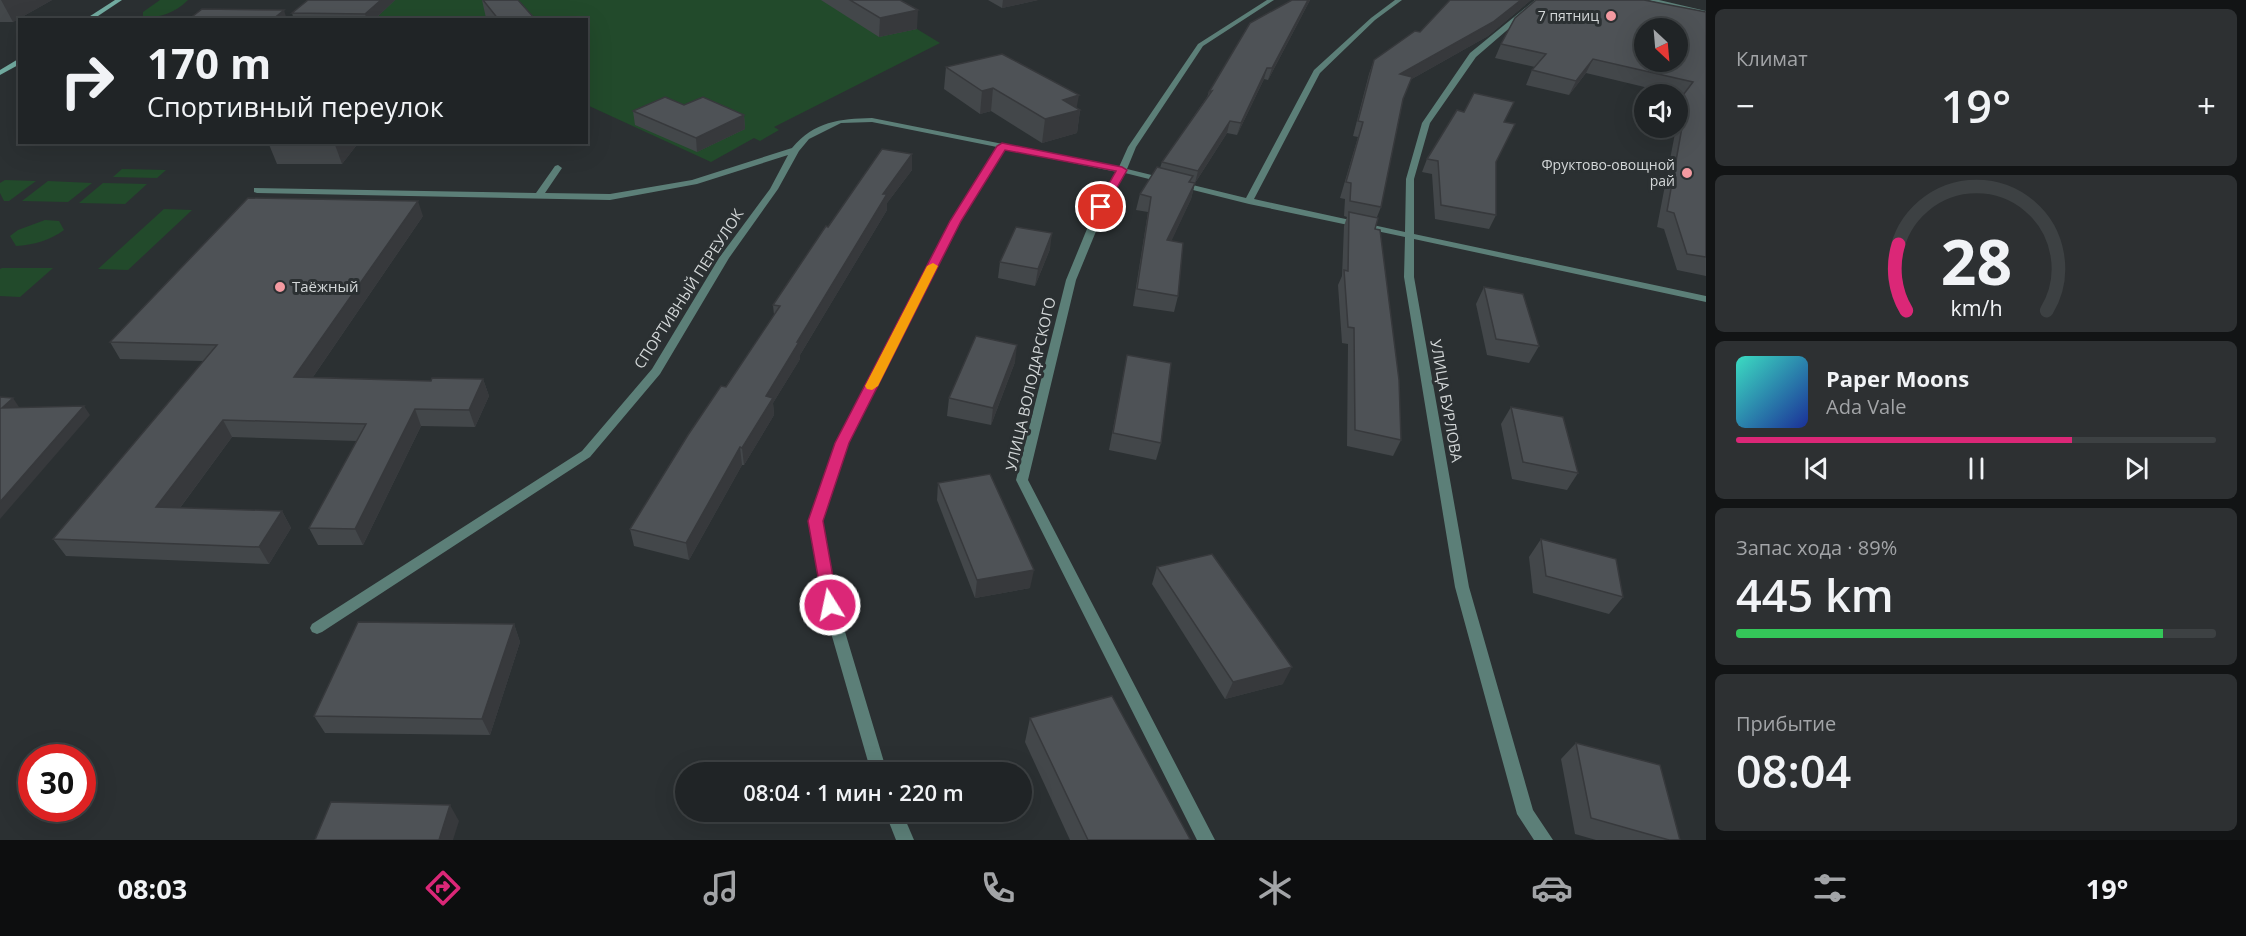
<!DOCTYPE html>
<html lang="ru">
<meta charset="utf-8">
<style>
body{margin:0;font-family:"Open Sans",sans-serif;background:#2d3032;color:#f1f3f6;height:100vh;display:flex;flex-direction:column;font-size:22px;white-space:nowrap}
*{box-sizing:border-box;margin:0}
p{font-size:20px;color:#a2a4a7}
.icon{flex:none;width:33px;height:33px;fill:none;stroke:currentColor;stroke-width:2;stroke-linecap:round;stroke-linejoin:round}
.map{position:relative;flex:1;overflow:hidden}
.panel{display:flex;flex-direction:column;gap:9px;padding:9px;background:#121415;width:540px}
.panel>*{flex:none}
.banner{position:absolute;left:18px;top:18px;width:570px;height:126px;border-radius:0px;box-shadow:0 6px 24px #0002,0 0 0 2px #3d4143;background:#202426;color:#f1f3f6;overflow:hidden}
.needle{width:39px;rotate:154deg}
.controls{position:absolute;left:1634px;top:18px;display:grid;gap:12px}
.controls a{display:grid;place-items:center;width:54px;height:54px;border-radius:50%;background:#202426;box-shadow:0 6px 24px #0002,0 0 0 2px #3d4143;font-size:30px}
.speed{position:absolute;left:18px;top:744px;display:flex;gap:12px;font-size:30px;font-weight:700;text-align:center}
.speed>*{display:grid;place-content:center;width:78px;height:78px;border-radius:50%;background:#202426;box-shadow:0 6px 24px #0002,0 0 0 2px #3d4143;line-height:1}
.speed .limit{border:9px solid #d22;background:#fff;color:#111}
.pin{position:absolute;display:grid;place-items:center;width:51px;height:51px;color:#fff;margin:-26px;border:3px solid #fff;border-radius:50%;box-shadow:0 2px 6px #0007}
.me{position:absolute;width:66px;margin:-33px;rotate:350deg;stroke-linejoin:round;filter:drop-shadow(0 0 4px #0008)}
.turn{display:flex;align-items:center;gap:21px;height:126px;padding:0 30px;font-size:27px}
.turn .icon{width:78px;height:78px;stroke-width:2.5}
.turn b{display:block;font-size:42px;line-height:51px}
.big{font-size:45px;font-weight:600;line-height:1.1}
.panel .widget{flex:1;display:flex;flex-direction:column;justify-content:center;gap:9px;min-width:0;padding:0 21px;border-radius:9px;background:#2d3032}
.panel .dial{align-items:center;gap:0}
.dial svg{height:156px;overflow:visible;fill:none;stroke:#3d4143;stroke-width:7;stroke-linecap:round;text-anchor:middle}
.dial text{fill:#f1f3f6;stroke:none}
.song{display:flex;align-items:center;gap:18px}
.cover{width:72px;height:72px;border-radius:9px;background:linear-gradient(135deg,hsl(170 70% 55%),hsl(230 70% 35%))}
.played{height:6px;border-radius:3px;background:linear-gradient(90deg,#db2777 70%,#3d4143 70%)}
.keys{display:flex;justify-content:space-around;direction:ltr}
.heat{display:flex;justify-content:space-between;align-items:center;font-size:33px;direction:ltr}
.charge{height:9px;border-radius:4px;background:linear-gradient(90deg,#34c759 89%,#3d4143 0)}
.trip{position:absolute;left:675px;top:762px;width:357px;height:60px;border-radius:30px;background:#202426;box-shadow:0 6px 24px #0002,0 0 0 2px #3d4143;font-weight:600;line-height:60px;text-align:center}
.menu{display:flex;height:96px;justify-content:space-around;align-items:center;background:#0d0e0f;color:#a2a4a7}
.menu .icon{width:42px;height:42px}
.menu .current{color:#db2777}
.menu b{font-size:27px;color:#f1f3f6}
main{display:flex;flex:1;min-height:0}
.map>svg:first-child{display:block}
</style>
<main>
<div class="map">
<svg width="1706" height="840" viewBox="0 0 1706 840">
<rect width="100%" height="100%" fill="#2b3032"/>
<!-- green -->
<g fill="#224a2b">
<path d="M160,0H188C175,13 160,17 143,19V12Z"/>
<polygon points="374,0 869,0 940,43 774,127 779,130 760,141 754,138 711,162 587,105 586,20 362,20"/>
<polygon points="122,169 166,170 157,178 113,177"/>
<polygon points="5,180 36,181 9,201 4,201 0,193 0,183"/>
<polygon points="48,181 92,183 68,202 22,201"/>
<polygon points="103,183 147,184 125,204 79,203"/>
<polygon points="164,209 192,210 128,270 98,269"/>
<path d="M45,220L59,221L64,230C51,240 33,245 16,246L10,236L18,230Z"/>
<polygon points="2,268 53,268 20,297 0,296 0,269"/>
</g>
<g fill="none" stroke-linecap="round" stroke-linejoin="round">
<!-- street -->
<g fill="#5c7f78" fill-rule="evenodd">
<path d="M1267,0H1274L1203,46L1136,147L1127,169L1246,198L1314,70L1371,18L1395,0H1402L1375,20L1320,73L1254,199L1405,232L1406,179L1422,123L1470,53L1535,0H1542L1476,57L1430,123L1414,179V234L1706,296V302L1414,239V277L1469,587L1533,810L1553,840H1534L1517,814L1455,587L1404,277L1405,237L1249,204L1125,173L1106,207L1076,280L1028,480L1215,840H1197L1016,480L1066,280L1096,207L1117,172L1004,149L961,221L848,443L822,521L837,605L887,772H871L823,605L808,521L836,443L951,221L997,147L872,122L841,123L809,139L799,151L778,189L729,258L660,374L590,457L322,632L317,634L312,632L310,628L312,624L582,451L652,369L719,258L770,189L788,155L697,184L610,200L257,193L254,192V188L536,193L555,166L558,165L562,168L545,193L610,194L692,180L792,148C815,121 839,119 872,118L1119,167L1128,147L1198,44Z"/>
<polygon points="1648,0 1659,0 1706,11 1706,15"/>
<polygon points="885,812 902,812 914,840 896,840"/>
</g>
<!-- secondary -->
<g fill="#72aca1" fill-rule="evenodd">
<polygon points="115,0 122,0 92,20 84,20"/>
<polygon points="20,58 20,64 0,75 0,70"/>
</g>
</g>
<!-- wall -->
<g fill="#43474a">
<polygon points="0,0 52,0 13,22 0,22"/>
<polygon points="395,0 374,20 294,20 292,13"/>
<polygon points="482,0 536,20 488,20 486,18"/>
<polygon points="821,0 900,0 917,29 879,37"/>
<polygon points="988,0 1038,0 1002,8"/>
<polygon points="1292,0 1310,0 1268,80 1264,79 1237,135 1227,133 1195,183 1191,199 1171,241 1178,296 1174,312 1133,306 1148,212 1136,210 1140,194 1160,168 1162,162 1207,97 1209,92"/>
<polygon points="1450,0 1531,0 1488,36 1410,80 1403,100 1381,207 1377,217 1375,229 1401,440 1393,456 1347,446 1348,344 1342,343 1338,285 1342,276 1344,226 1347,217 1344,216 1345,199 1340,198 1358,137 1353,136 1369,74 1374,60 1420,32"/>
<polygon points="1706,12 1706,276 1677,270 1664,229 1657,227 1676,128 1677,128 1677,103 1682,96 1586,73 1569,95 1526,85 1532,70 1535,67 1495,58 1501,44"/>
<polygon points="946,67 1077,108 1080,110 1077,133 1042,143 991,111 980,114 944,89"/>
<polygon points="633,111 744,115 745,129 697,152 635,125"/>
<polygon points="1504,122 1496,163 1496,215 1489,229 1435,219 1432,174 1422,172 1427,159"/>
<polygon points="268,142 359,142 342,164 277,164"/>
<polygon points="912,154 912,170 887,203 887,210 800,355 800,359 773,403 774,415 744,465 742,465 689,560 634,546 630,529 774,315 773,305"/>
<polygon points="423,216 313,377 431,381 483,379 489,396 475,427 421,426 363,545 318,545 309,528 357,441 232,437 180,508 282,511 291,528 269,564 66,556 53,539 204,361 120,359 110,342"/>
<polygon points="1050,249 1035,286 998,278 1000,262"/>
<polygon points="1484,287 1539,346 1529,363 1487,355 1476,304"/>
<polygon points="1127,355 1161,443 1156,460 1109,450"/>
<polygon points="1015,362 991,425 947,416 949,398"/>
<polygon points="1511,407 1578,473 1567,490 1512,479 1501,424"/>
<polygon points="938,483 1030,588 975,598 937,500"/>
<polygon points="1541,539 1623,597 1609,614 1533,593 1529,557"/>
<polygon points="1157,567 1283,684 1225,699 1152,584"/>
<polygon points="514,624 520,642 490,735 325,733 314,716"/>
<polygon points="1030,718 1190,839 1190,840 1070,840 1025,742"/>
<polygon points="1576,743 1680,840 1596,840 1575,834 1561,759"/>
</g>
<!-- shaded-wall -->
<g fill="#37393c">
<polygon points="1,0 52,0 13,22"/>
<polygon points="381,0 395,0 374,20 367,20 365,14"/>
<polygon points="1003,0 1038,0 1002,8"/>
<polygon points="1308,0 1310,0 1268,80 1272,68"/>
<polygon points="1521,0 1531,0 1488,36 1410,80 1400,74"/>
<polygon points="284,10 287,20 272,20"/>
<polygon points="918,10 917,29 879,37 880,18"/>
<polygon points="1593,59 1586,73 1569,95 1576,81"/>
<polygon points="1267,68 1264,79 1237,135 1241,123"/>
<polygon points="993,88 991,111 980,114 982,91"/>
<polygon points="1079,95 1076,111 1080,110 1077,133 1042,143 1045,119 1063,100"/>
<polygon points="744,115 745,129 697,152 696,138"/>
<polygon points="1230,121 1227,133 1195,183 1198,171"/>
<polygon points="334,142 359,142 342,164"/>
<polygon points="912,154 912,170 887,203 887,210 800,355 800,359 773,403 774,415 744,465 742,448 766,396 883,194"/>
<polygon points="1195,183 1191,199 1164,257 1167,240"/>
<polygon points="418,201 423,216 302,393 294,377"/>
<polygon points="1052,233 1050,249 1035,286 1038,269"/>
<polygon points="1017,345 1015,362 991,425 993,408"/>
<polygon points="483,379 489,396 475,427 469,410"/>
<polygon points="13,398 19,407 8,417 2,408"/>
<polygon points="84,406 90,415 0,519 0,502"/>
<polygon points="415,409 421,426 363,545 355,529"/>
<polygon points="223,420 232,437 168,524 156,507"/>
<polygon points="740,447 742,465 689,560 686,543"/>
<polygon points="282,511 291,528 269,564 259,547"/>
<polygon points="1034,570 1030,588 975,598 977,580"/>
<polygon points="514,624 520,642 490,735 482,719"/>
<polygon points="1292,667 1283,684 1225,699 1233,682"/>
<polygon points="450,805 459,821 453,840 439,840"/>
</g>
<!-- building -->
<g fill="#4e5256" stroke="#37393c" stroke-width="1.5" fill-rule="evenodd">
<polygon points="308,0 381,0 365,14 292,13"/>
<polygon points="483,0 518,0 536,20 499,20"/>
<polygon points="850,0 900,0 918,10 880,18"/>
<polygon points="1292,0 1308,0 1272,68 1267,68 1241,123 1230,121 1198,171 1162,162 1212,91 1209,92 1250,23"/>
<polygon points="1450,0 1521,0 1493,22 1400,74 1412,77 1403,99 1381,207 1350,201 1351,183 1346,182 1363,122 1358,121 1374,60 1415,31 1420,32"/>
<path d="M1536,0H1644L1706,12V257L1687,254L1674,213L1667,211L1686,105L1677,103L1693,82L1593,59L1576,81L1532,70L1546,54L1501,44L1515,18ZM1644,28H1677V62H1644Z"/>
<polygon points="202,9 284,10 272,20 188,20"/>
<polygon points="1002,54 1079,95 1063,100 1080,110 1045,119 993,88 982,91 946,67"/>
<polygon points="1474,93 1514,102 1504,122 1515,124 1496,162 1496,215 1441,205 1438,161 1427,159 1457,110 1464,112"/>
<polygon points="665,97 684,105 703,97 744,115 696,138 633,111"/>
<polygon points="882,149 912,154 883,194 887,194 797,342 799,342 766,396 773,398 742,448 740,447 686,543 630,529 688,435 721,386 726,387 780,306 773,305 826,226 828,227"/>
<polygon points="1157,167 1193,176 1189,182 1195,183 1167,240 1183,243 1178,296 1137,289 1151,197 1140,194"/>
<polygon points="248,198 418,201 294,377 431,381 432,378 483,379 469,410 415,409 355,529 309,528 366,424 223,420 156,507 282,511 259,547 53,539 217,345 110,342"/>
<polygon points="1349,212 1378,218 1375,229 1380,230 1399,380 1401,440 1355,430 1354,328 1348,327 1344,270 1348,271"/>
<polygon points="1016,227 1052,233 1038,269 1000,262"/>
<polygon points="1484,287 1523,294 1539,346 1496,339"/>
<polygon points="976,336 1017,345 993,408 949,398"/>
<polygon points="1127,355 1171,363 1161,443 1113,433"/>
<polygon points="0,397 13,398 2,408 84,406 0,502"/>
<polygon points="1511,407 1563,417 1578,473 1523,462"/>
<polygon points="990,474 1034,570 977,580 938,483"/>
<polygon points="1541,539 1616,559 1623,597 1546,576"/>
<polygon points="1212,554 1292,667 1233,682 1157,567"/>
<polygon points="358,622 514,624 482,719 314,716"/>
<polygon points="1112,696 1190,839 1187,840 1088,840 1030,718"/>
<polygon points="1576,743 1660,765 1680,840 1669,840 1591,818"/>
<polygon points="331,802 450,805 439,840 315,840"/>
</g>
<!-- route -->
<polygon fill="#db2777" stroke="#8e194d" stroke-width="1.5" points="1002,143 1122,167 1127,170 1106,207 1101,210 1096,207 1116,171 1005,150 961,221 849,443 823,521 838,605 836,610 830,612 824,610 808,521 835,443 950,221 997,146"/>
<!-- slow -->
<polygon fill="#f59e0b" points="933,263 938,266 878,386 872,390 867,389 865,386 927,266"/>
<!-- markers -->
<g fill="#f49aa1" stroke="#2b3032" stroke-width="2">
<circle cx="1611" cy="16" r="6"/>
<circle cx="1687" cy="173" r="6"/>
<circle cx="280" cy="287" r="6"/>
</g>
<g text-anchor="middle" stroke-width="6" stroke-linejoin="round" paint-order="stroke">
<!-- far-poi labels -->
<g font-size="14" fill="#d3d7d8" stroke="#2b3032" text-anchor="end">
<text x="1599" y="21">7 пятниц</text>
<text x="1675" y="170">Фруктово-овощной<tspan x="1675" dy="16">рай</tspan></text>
</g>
<!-- poi labels -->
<g font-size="15" fill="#d3d7d8" stroke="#2b3032" text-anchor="start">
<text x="292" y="292">Таёжный</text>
</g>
<!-- street labels -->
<g font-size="15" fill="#d3d7d8" stroke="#2b3032">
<text transform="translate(689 289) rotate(-57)" y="5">СПОРТИВНЫЙ ПЕРЕУЛОК</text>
<text transform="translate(1031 384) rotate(-77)" y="5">УЛИЦА ВОЛОДАРСКОГО</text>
<text transform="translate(1446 401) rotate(80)" y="5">УЛИЦА БУРЛОВА</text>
</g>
</g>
</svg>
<div class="controls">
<a><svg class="needle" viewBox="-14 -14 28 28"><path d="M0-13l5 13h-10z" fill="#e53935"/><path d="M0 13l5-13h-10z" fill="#a2a4a7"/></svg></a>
<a><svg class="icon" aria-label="sound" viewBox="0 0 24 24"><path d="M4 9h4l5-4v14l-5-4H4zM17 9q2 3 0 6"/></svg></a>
</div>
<div class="speed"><div class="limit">30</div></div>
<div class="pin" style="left:1101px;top:207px;background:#d93025"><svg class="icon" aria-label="arrive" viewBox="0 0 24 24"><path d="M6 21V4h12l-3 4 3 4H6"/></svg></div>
<svg class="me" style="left:830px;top:605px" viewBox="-20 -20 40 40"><circle r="17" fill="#db2777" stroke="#fff" stroke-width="3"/><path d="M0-11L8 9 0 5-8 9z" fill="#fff"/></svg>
<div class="trip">08:04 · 1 мин · 220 m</div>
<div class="banner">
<div class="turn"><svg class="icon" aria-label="right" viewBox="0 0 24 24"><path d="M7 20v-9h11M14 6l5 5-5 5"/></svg><div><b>170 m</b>Спортивный переулок</div></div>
</div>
</div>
<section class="panel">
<div class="widget"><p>Климат</p>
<div class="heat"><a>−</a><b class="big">19°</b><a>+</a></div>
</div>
<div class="widget dial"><svg viewBox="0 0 100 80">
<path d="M14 69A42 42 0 1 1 86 69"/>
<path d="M14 69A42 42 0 0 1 10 35" stroke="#db2777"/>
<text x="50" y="56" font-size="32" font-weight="700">28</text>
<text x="50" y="72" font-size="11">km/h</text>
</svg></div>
<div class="widget">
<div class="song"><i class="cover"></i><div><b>Paper Moons</b><p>Ada Vale</p></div></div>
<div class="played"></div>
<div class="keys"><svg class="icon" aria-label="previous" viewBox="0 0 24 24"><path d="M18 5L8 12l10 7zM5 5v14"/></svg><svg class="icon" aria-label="pause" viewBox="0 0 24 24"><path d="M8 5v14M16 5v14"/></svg><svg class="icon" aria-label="next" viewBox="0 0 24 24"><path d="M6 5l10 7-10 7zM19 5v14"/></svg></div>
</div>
<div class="widget"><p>Запас хода · 89%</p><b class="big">445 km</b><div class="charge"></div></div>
<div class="widget"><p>Прибытие</p><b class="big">08:04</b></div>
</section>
</main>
<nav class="menu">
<b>08:03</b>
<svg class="icon current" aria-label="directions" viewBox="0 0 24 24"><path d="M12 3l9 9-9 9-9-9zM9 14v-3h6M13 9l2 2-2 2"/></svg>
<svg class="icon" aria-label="music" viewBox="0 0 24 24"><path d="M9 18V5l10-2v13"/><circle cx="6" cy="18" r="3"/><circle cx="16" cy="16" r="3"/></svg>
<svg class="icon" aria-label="phone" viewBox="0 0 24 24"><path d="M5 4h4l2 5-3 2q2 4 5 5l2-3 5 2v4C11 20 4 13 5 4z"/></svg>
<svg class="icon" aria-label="climate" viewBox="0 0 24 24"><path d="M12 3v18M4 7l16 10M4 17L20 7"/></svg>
<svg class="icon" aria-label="car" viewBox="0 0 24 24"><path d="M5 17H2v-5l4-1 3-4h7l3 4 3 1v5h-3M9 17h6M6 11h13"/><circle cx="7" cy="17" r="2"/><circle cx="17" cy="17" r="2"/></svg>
<svg class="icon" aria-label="filters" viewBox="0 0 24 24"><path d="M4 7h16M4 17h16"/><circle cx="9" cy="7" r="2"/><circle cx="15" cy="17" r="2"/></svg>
<b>19°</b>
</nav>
